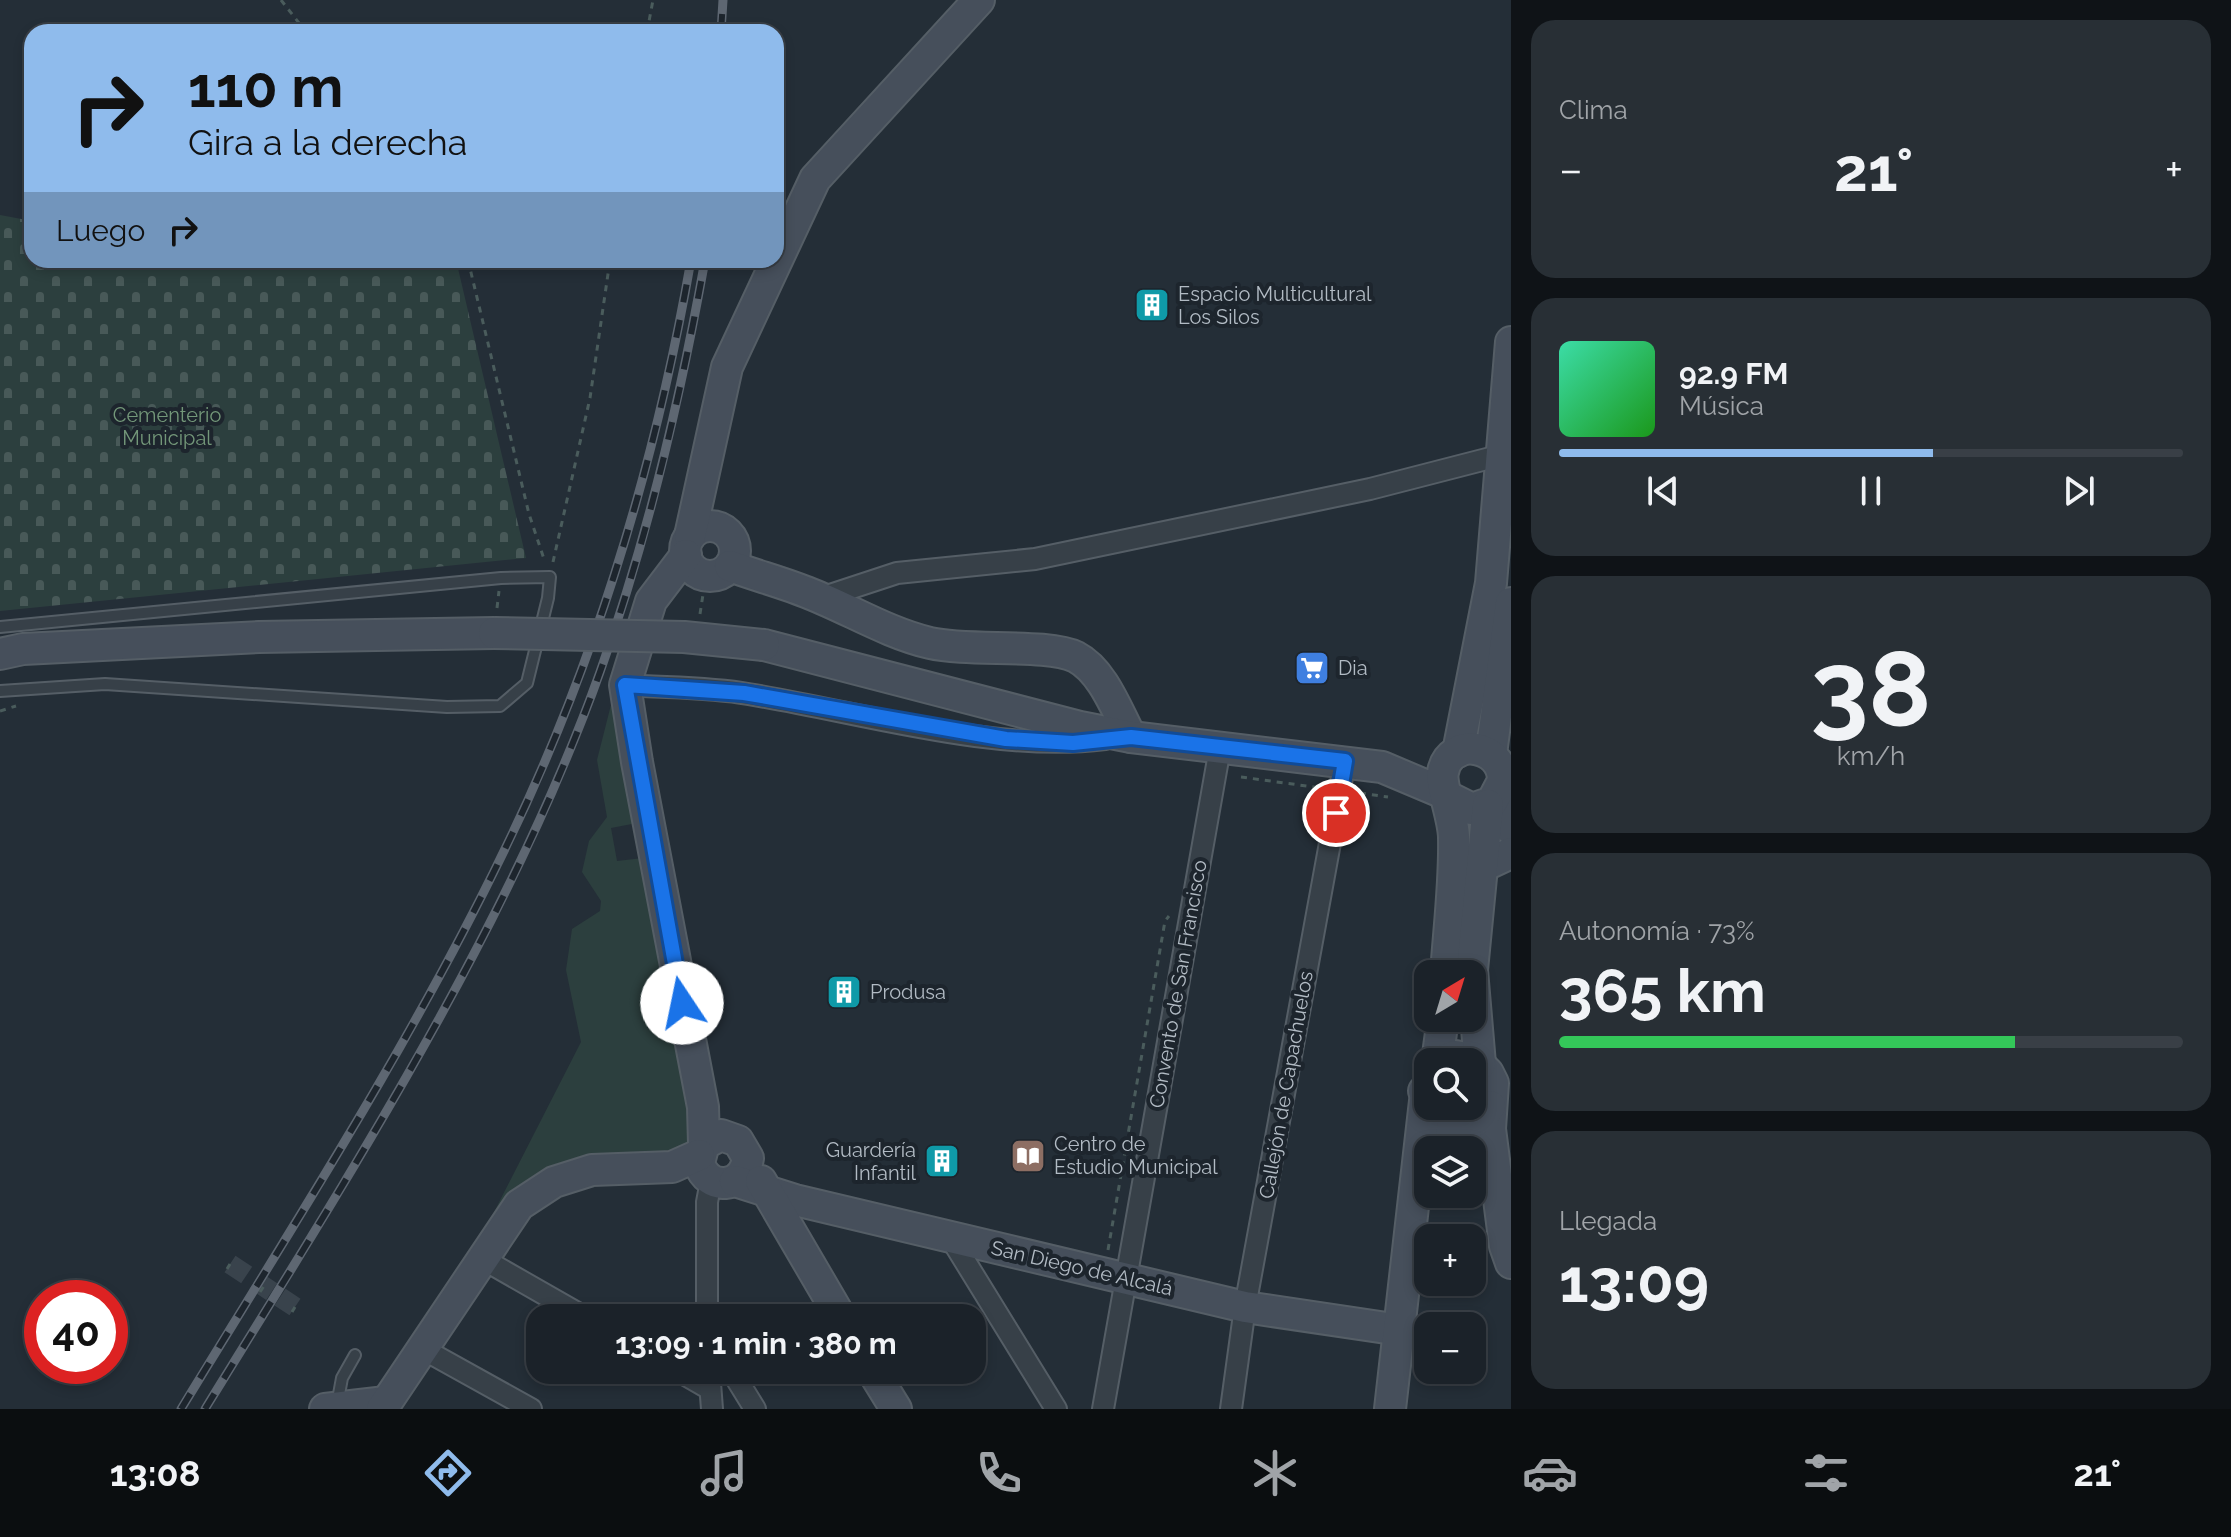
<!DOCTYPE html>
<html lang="es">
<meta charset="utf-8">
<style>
body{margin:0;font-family:Raleway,sans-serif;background:#282f35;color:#f1f3f6;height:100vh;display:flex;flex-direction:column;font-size:30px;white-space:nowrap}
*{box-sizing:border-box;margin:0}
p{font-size:26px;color:#a0a4a8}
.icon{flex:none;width:44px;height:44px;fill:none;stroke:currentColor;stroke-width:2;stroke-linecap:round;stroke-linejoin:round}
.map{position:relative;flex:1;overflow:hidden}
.side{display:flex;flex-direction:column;gap:20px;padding:20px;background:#0f1317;width:720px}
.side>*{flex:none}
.guide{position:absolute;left:24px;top:24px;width:760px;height:244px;border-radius:24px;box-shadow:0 4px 12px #0003,0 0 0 2px #393f46;background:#8fbbec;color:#111;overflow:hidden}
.needle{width:52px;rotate:38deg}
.fabs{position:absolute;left:1414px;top:960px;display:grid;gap:16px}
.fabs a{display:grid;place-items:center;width:72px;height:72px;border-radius:16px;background:#1b2229;box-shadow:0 4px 12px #0003,0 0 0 2px #393f46;font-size:40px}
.speed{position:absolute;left:24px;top:1280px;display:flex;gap:16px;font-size:40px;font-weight:700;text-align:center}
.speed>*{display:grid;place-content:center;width:104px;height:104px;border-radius:50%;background:#1b2229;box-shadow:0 4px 12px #0003,0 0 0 2px #393f46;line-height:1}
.speed .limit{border:12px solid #d22;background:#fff;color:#111}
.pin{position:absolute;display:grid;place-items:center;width:68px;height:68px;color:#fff;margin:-34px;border:4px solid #fff;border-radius:50%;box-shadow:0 2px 8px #0007}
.me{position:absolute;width:88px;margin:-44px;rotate:349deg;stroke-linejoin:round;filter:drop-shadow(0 0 6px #0008)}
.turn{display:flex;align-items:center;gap:28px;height:168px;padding:0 32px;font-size:36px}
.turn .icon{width:104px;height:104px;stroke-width:2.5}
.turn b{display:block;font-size:56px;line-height:68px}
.then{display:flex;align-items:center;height:76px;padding:0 32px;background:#0003;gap:16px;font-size:30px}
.big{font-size:60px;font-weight:700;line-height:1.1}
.side .tile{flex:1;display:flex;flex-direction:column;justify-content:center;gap:12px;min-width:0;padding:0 28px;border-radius:24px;background:#282f35}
.side .dial{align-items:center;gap:0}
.dial b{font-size:104px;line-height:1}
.song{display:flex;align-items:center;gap:24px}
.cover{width:96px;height:96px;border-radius:12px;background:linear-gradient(135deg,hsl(160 70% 55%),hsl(120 70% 35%))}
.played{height:8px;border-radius:4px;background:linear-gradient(90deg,#8fbbec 60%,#393f46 60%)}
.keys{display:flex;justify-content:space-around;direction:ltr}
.heat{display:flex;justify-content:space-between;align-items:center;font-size:44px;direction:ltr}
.charge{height:12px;border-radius:6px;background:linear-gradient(90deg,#34c759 73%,#393f46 0)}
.trip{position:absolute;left:526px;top:1304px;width:460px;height:80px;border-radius:24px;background:#1b2229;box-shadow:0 4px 12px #0003,0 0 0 2px #393f46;font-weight:700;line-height:80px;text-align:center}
.dock{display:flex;height:128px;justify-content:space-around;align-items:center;background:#0b0e10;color:#a0a4a8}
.dock .icon{width:56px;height:56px}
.dock .selected{color:#8fbbec}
.dock b{font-size:36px;color:#f1f3f6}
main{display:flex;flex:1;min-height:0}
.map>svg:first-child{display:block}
</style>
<main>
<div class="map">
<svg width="1511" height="1409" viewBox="0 0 1511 1409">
<defs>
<pattern id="cemetery-stones" width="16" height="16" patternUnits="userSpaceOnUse" patternTransform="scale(2)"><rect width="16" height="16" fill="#2c3f3e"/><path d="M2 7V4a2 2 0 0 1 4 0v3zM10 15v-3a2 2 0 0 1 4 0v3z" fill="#485958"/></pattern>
</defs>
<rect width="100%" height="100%" fill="#242e37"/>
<!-- grass -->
<path fill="#2c3f3e" d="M615,689L637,823L611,828L617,861L643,858L694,1148C672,1154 654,1150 632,1152C576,1156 525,1168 492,1216L581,1042L566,970L572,929L600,911L601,901L582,872L589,841L607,817L597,760Z"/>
<!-- cemetery -->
<polygon fill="url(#cemetery-stones)" points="0,215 32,221 32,260 456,260 526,558 0,611"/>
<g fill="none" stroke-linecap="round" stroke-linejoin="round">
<!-- street-tunnel -->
<polyline stroke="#39434c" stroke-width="20" stroke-dasharray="20 10" stroke-linecap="butt" points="230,1264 295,1307"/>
<!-- lane casing -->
<g stroke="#555e66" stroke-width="14">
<g id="lane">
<polyline points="0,627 501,578 550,577 548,598 527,683 500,706 447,707 105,684 0,691"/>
<polyline points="337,1405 342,1378 355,1355"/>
</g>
</g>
<!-- street casing -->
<g stroke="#555e66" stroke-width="24">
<g id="street">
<polyline points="821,598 897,573 1035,559 1370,489 1502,455"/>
<path d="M625,685C666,688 708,687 748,694C860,712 992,753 1105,739"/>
<polyline points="950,1237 1056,1409"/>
<polyline points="481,1258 586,1318"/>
<polyline points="707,1318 707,1202 711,1181"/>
<polyline points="423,1349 531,1409"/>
<polyline points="677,1370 710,1389"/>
<polyline points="709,1370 712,1409"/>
<polyline points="731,1370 755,1409"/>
<polyline points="1103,1409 1220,748"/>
<polyline points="1231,1409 1245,1307 1345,761"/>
</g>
</g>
<!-- secondary casing -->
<g stroke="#555e66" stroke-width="34">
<g id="secondary">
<circle cx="710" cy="551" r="25"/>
<polyline points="690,536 727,367 815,179 979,0"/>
<path d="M686,555L651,601L625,685L637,762L703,1107L704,1144L699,1163C708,1192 744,1189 748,1158L738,1141L721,1135L704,1144"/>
<path d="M730,566C757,576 785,583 811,594C851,610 888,633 930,643C969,652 1048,643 1076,657C1103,671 1117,711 1131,737"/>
<polyline points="764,645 1080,727 1131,737 1382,767 1446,794"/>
<polyline points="0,654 23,649 259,637 494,633"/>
<polyline points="1458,752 1491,583 1511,342"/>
<polyline points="1491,754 1511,603"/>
<polyline points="1496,798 1500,813 1511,829"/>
<polyline points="1481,867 1511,853"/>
<path d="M1446,974C1449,929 1455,883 1454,838C1454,818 1440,785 1443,772C1450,735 1504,745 1503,781L1492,802L1472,809L1450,798"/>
<polyline points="1437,1062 1443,1018"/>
<polyline points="1440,1062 1455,1056 1475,1060 1488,1073 1493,1083 1490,1129 1505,1246 1511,1263"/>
<polyline points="1480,1064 1472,970 1488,805"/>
<path d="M1424,1091L1433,1115C1454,1131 1476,1128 1490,1106"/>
<polyline points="735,1181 795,1200 1245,1307 1400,1330"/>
<polyline points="761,1181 841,1318"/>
<polyline points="872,1370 896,1409"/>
<polyline points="325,1409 386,1402"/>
<polyline points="382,1409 519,1205 554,1182 592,1170 672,1167 699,1155"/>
<polyline points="1390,1409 1425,1101"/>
</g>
</g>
<!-- path -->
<g stroke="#4a5c5c" stroke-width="3" stroke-dasharray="6 6" stroke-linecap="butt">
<polyline points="281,0 306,32"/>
<polyline points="647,32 653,0"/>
<polyline points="468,260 529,514 545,562"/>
<polyline points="553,562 590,398 610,260"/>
<polyline points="497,608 499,591"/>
<polyline points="700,614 706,575"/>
<polyline points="0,711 16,706"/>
<polyline points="1241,777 1321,788"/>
<polyline points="1360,793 1388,797"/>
<polyline points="1108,1250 1165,921 1169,916"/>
<polyline points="227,1269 230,1264"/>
<polyline points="260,1292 264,1286"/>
<polyline points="292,1312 295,1307"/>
</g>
<!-- lane -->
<use href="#lane" stroke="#374048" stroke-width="10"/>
<!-- street -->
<use href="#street" stroke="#374048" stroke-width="20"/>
<!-- secondary -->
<use href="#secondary" stroke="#464f5b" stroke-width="30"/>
<!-- rail casing -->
<g stroke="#5e6772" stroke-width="9">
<g id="rail">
<polyline points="721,32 723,0"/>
<path d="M181,1409C292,1227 410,1045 503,853C595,665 655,466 691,260"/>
<path d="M205,1409C348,1177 508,929 600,672C648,538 680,400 705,260"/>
</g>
</g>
<!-- rail -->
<use href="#rail" stroke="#1d252d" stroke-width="6" stroke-dasharray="18" stroke-linecap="butt"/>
<!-- secondary-bridge casing -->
<g stroke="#555e66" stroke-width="34" stroke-linecap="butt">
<polyline id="secondary-bridge" points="494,633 684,637 764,645"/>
</g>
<!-- secondary-bridge -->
<use href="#secondary-bridge" stroke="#464f5b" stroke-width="30"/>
</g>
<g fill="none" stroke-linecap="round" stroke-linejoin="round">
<!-- route casing -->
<g stroke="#114b97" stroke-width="20">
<polyline id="route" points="682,1003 625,685 744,693 1006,739 1073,743 1131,737 1345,761 1336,813"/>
</g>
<!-- route -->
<use href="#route" stroke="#1a73e8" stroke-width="14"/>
</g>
<!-- icons -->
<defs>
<g id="building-square" transform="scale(1.8)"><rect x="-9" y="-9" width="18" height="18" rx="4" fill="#0f9aa8" stroke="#1d252d"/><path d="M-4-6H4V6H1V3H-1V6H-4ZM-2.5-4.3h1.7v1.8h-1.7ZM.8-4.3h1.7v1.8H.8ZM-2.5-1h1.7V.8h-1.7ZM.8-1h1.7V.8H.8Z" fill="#fff"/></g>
<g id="supermarket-square" transform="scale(1.8)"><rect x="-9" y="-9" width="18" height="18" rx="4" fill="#3f7fe0" stroke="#1d252d"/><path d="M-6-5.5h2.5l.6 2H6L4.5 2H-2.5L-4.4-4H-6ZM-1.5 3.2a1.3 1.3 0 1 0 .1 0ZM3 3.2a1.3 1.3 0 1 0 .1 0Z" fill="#fff"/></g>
<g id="library-square" transform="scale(1.8)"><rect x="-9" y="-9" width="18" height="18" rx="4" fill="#8d6e63" stroke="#1d252d"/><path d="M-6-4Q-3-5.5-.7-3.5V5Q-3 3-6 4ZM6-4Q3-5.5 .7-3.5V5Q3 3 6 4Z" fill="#fff"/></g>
</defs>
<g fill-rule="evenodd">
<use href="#building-square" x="1152" y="305"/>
<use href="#supermarket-square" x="1312" y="668"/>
<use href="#building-square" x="844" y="992"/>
<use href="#library-square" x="1028" y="1156"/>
<use href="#building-square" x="942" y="1161"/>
</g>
<g text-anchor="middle" stroke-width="8" stroke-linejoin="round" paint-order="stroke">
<!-- poi labels -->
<g font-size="20" fill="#b2bbc4" stroke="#1d252d" text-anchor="start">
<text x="1178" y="301">Espacio Multicultural<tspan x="1178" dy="23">Los Silos</tspan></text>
<text x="1338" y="675">Dia</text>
<text x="870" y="999">Produsa</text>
<text x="1054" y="1151">Centro de<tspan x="1054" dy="23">Estudio Municipal</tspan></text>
<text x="916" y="1157" text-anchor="end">Guardería<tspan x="916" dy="23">Infantil</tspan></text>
</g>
<!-- park labels -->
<g font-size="20" fill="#739779" stroke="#1d252d">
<text x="167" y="422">Cementerio<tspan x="167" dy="23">Municipal</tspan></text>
</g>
<!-- street labels -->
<g font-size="20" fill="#b2bbc4" stroke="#1d252d">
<text transform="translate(1178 984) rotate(-80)" y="7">Convento de San Francisco</text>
<text transform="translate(1286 1085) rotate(-80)" y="7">Callejón de Capachuelos</text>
<text transform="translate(1082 1268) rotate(13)" y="7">San Diego de Alcalá</text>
</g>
</g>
</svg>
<div class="fabs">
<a><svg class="needle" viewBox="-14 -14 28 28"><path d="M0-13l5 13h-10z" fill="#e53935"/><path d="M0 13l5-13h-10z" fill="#a0a4a8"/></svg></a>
<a><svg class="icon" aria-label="search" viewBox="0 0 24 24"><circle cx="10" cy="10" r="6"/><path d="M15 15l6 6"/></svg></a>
<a><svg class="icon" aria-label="layers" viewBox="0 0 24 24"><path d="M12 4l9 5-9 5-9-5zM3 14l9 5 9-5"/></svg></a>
<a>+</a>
<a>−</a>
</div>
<div class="speed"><div class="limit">40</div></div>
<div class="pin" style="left:1336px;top:813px;background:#d93025"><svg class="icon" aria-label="arrive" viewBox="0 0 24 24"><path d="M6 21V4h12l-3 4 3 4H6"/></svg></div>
<svg class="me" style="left:682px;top:1003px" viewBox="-20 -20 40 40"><circle r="19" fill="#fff"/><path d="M0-13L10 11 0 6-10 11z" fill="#1a73e8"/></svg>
<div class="trip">13:09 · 1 min · 380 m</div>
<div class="guide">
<div class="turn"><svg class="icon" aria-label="right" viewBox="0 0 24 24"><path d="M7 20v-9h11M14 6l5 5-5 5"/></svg><div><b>110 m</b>Gira a la derecha</div></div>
<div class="then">Luego<svg class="icon" aria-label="right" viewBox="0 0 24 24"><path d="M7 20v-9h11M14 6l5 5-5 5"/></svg></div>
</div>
</div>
<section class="side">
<div class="tile"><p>Clima</p>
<div class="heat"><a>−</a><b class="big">21°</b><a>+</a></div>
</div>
<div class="tile">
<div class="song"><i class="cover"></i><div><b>92.9 FM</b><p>Música</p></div></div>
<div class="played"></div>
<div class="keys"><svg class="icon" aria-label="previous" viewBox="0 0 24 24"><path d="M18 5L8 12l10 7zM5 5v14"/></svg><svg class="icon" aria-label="pause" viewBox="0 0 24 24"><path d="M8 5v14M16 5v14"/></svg><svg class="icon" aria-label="next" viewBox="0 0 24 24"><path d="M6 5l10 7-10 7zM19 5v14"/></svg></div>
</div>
<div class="tile dial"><b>38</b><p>km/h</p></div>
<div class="tile"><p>Autonomía · 73%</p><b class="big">365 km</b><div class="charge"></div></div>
<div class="tile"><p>Llegada</p><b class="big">13:09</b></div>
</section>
</main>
<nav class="dock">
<b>13:08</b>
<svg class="icon selected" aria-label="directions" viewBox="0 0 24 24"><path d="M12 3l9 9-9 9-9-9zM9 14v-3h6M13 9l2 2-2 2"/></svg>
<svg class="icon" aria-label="music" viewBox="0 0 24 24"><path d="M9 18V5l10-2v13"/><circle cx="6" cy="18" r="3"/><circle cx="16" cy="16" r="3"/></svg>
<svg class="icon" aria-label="phone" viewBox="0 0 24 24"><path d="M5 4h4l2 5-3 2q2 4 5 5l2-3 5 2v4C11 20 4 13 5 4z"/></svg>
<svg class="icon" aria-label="climate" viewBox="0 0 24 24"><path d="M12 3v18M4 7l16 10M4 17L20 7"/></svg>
<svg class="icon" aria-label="car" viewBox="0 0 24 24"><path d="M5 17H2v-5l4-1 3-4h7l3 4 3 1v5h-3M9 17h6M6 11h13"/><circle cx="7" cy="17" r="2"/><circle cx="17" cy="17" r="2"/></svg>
<svg class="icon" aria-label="filters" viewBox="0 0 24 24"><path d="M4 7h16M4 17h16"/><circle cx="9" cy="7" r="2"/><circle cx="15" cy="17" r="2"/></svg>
<b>21°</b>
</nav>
